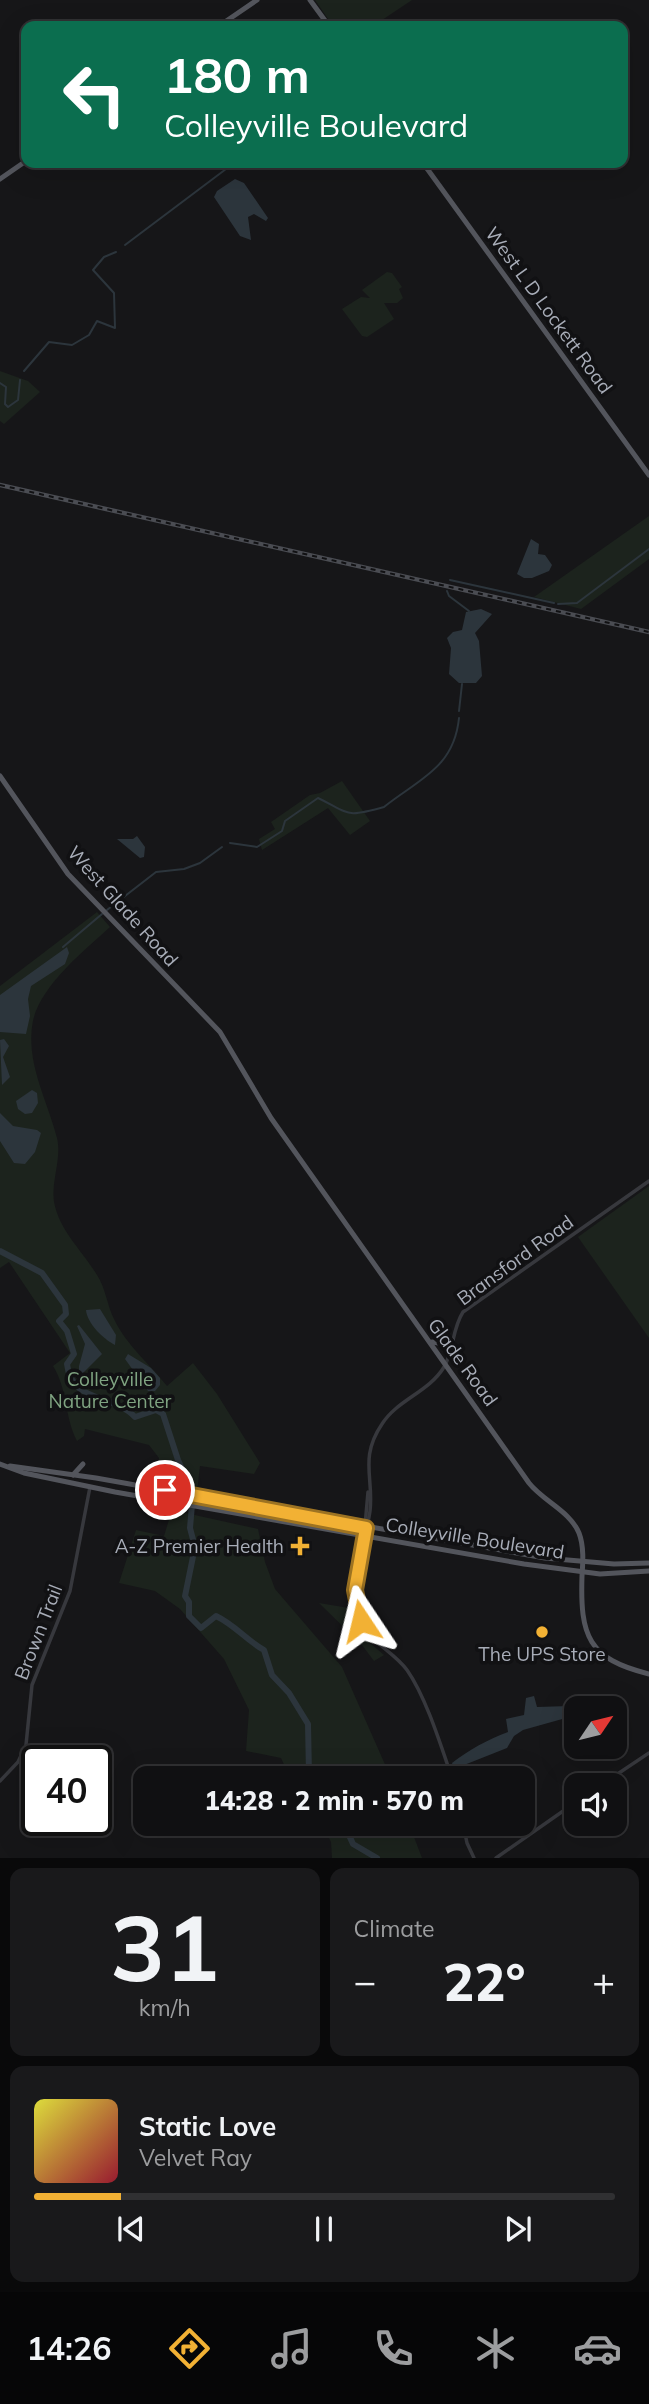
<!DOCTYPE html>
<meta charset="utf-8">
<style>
body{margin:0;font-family:Mulish,sans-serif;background:#19191b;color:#f1f3f6;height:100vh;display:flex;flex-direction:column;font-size:26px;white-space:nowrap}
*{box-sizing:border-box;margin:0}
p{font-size:23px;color:#9c9d9f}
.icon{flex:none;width:38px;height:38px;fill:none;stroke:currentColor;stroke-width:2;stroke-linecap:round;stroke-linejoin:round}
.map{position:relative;height:1858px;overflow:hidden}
.sheet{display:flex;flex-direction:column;gap:10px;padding:10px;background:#09090a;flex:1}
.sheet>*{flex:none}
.guide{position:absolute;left:21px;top:21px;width:607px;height:147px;border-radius:14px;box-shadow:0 7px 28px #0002,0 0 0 2px #303032;background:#0b6e4f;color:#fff;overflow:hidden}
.needle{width:46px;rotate:55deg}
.controls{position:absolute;left:564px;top:1696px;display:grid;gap:14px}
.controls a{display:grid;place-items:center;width:63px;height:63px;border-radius:14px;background:#101012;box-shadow:0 7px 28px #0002,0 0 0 2px #303032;font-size:35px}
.speed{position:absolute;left:21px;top:1745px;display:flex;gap:14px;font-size:35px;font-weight:700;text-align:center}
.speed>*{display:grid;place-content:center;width:91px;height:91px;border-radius:50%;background:#101012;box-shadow:0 7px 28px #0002,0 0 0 2px #303032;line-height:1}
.speed .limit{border:4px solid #111;border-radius:10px;background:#fff;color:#111}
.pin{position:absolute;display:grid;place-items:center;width:60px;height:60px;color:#fff;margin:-30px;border:4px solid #fff;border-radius:50%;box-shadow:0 2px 7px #0007}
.me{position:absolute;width:77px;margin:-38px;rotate:350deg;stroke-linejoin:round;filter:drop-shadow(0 0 5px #0008)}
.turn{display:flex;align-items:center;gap:24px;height:147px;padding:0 28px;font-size:32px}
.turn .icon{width:91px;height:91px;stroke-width:2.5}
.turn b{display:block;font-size:49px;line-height:60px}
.big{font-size:52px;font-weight:800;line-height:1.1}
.sheet .widget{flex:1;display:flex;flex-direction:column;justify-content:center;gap:10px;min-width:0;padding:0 24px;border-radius:14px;background:#19191b}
.sheet .dial{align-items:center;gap:0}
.dial b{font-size:91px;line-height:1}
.song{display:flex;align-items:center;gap:21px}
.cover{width:84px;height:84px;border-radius:10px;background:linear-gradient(135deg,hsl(60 70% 55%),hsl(350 70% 35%))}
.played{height:7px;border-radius:4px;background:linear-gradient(90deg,#f2b134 15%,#303032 15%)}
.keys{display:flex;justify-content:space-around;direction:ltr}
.heat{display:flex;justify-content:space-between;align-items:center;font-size:38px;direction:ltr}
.sheet .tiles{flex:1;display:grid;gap:10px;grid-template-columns:1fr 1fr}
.widget:last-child{grid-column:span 2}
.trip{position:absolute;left:133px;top:1766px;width:402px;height:70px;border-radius:14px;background:#101012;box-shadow:0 7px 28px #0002,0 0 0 2px #303032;font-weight:800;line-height:70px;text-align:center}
.tabs{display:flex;height:112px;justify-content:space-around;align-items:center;background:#060607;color:#9c9d9f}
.tabs .icon{width:49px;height:49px}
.tabs .selected{color:#f2b134}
.tabs b{font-size:32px;color:#f1f3f6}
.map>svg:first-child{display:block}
</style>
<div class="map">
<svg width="649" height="1858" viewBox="0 0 649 1858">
<rect width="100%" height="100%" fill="#161618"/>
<!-- green -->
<g fill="#1c231d">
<polygon points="315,0 412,0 373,26 333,26"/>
<polygon points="387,272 392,273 402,287 399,289 403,298 397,303 384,303 394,319 367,337 362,336 342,309 361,297 370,298 362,290"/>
<polygon points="0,371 28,381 40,392 4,424 0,421"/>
<polygon points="649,516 649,559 581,609 534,597"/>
<polygon points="342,781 370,821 350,835 328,808 262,850 259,839 275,829 271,822 310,795 320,793"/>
<path d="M97,912L110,927C86,949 40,986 33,1021C25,1062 47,1099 57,1138C62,1158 51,1181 54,1202C60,1232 82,1250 97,1275C106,1289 107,1305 114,1319C127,1346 149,1363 167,1386L193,1363L217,1394L260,1463L254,1474L200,1466L197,1492L159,1484V1458L149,1445L85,1429L84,1436L77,1441C64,1416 68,1390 53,1366L70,1353L9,1262L0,1268V986Z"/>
<polygon points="649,1186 649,1338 578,1237"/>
<polygon points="172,1510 258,1529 265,1562 275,1589 342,1667 391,1778 295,1778 287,1771 281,1758 246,1751 249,1710 224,1659 180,1609 155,1591 119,1583 136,1530 164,1536"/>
<polygon points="319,1603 349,1608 364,1638 384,1655 374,1661 362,1645"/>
<polygon points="322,1824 409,1824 422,1858 332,1858 331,1842"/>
</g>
<!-- water -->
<g fill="#2c353c">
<polygon points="235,179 244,183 268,218 266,221 254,214 248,217 251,240 240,236 214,197 217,191"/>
<polygon points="531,539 539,544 538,554 545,555 552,565 549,571 532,578 524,578 517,574"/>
<polygon points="481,609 492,614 475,633 479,641 482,676 476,683 459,683 449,674 451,648 447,638 453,632 462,630 466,612"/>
<polygon points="137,836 145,847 144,857 140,858 117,839 133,839"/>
<polygon points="67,947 69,953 65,964 31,986 28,999 30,1016 26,1034 0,1032 0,995"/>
<polygon points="4,1039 9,1046 3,1057 10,1077 2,1085 0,1040"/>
<polygon points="32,1090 37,1093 38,1103 32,1113 25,1114 18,1109 16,1101"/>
<polygon points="0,1113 13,1126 37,1130 41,1133 35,1152 25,1164 14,1163 0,1141"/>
<path d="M100,1309L116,1335L115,1345C103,1339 87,1323 86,1310Z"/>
<polygon points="79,1325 102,1354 79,1377 79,1366 85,1344 77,1326"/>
<polygon points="128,1354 151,1368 160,1378 160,1385 155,1391 148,1391 125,1359"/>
<path d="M534,1696L537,1707L569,1706L588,1697L593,1705L589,1708H576L573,1716L523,1730L514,1736L507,1748L454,1769L452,1763C470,1749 487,1740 508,1732L506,1719L524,1715L526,1698Z"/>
</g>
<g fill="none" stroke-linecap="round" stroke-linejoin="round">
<!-- stream -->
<g stroke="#2c353c" stroke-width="2">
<polyline points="125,245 234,163"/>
<polyline points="24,371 49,342 72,345 89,335 97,321 115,328 114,293 93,270 104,257 116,252"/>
<polyline points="0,383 6,387 5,404 8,407 18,400 20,380"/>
<polyline points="450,580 554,603"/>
<polyline points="447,591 449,596 469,611"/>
<polyline points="558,604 577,603 649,549"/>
<polyline points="459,711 462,684"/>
<path d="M230,843L257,847L282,831L285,821L318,798C351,814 345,818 384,807C419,779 454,768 459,718"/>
<polyline points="107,910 156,872 184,869 200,863 222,847"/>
<polyline points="63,947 102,914"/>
</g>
<!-- river -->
<g stroke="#2c353c" stroke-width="6">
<path d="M0,1251L42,1273L65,1305L66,1314L59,1321L67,1331L74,1354L67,1364C71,1403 114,1394 135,1417L156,1410L163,1414L178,1460L193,1493L190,1528L195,1547L185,1596L189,1602V1616L201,1628L216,1616C235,1625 246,1640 264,1650L272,1675L289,1693L308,1724L309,1774L313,1778"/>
<polyline points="344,1824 353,1844 377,1858"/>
</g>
<!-- minor -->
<g stroke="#37383d" stroke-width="3.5">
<polyline points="365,1526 368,1492"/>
<path d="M452,1778C441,1746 426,1697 407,1670C393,1651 370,1643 361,1620C346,1585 365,1546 370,1511C374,1478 359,1458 382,1424C397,1400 429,1392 444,1367C454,1350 452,1329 463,1312L649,1181"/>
<polyline points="0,1781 18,1762 26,1745 32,1685 70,1591 90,1487"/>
<polyline points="601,1785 649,1753"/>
<polyline points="463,1824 467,1843 474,1858"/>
<polyline points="496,1858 576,1802"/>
</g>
<!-- major -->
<g stroke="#53555c" stroke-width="5">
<polyline points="310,0 329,26"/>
<polyline points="219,26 257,0"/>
<polyline points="423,163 649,475"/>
<polyline points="0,179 26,161"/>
<path d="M0,776L68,874L220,1032L271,1118L529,1483C543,1501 570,1511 579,1533C584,1546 583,1562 582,1576C580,1636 588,1659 649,1674"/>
<polyline points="432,1342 445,1344 452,1340"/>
<polyline points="0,1464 24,1473 115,1492 524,1564 600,1574 649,1571"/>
<polyline points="10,1466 96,1478 545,1558 614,1564 649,1563"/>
<polyline points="73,1475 83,1464"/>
<polyline points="161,1500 170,1496 222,1503"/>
</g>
<!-- rail casing -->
<g stroke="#4a4c52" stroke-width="4.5">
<polyline id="rail" points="0,485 649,632"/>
</g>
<!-- rail -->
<use href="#rail" stroke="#111113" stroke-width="2" stroke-dasharray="5" stroke-linecap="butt"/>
</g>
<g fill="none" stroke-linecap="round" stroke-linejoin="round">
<!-- route casing -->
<g stroke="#9d7322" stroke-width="18">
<polyline id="route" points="165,1490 366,1528 355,1590 361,1621"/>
</g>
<!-- route -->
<use href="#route" stroke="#f2b134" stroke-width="12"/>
</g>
<!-- markers -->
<g fill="#f2b134" stroke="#111113" stroke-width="2.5">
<path d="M296.5 1535.5h7v7h7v7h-7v7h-7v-7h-7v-7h7z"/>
<circle cx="542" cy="1632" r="7"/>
</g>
<g text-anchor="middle" stroke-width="7" stroke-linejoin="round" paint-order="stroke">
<!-- street labels -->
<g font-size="19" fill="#a8adb8" stroke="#111113">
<text transform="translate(549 310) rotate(54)" y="7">West L D Lockett Road</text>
<text transform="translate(123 906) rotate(48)" y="7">West Glade Road</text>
<text transform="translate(515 1260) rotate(-36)" y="7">Bransford Road</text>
<text transform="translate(463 1362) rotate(54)" y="7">Glade Road</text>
<text transform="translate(475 1538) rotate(9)" y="7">Colleyville Boulevard</text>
<text transform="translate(38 1632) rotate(-69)" y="7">Brown Trail</text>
</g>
<!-- park labels -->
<g font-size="19" fill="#7fa381" stroke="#111113">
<text x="110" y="1386">Colleyville<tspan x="110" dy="22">Nature Center</tspan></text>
</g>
<!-- poi labels -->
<g font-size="19" fill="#a8adb8" stroke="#111113" text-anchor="end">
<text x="284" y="1553">A-Z Premier Health</text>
<text x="542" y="1661" text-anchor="middle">The UPS Store</text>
</g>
</g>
</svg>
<div class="controls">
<a><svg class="needle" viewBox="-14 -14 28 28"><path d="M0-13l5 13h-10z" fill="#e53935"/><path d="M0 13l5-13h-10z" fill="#9c9d9f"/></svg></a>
<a><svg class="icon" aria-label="sound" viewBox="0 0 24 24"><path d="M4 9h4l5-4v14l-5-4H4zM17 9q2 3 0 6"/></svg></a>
</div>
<div class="speed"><div class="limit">40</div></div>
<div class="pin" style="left:165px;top:1490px;background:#d93025"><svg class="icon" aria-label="arrive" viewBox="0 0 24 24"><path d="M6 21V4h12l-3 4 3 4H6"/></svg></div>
<svg class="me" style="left:361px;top:1621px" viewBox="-20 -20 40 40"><path d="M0-17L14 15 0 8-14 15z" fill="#f2b134" stroke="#fff" stroke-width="4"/></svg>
<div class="trip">14:28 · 2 min · 570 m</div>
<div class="guide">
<div class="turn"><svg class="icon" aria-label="left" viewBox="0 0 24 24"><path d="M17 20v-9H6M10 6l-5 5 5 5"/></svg><div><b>180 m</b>Colleyville Boulevard</div></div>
</div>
</div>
<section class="sheet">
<div class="tiles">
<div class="widget dial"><b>31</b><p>km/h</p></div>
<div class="widget"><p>Climate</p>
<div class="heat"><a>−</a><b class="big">22°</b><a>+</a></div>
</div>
<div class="widget">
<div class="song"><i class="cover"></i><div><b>Static Love</b><p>Velvet Ray</p></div></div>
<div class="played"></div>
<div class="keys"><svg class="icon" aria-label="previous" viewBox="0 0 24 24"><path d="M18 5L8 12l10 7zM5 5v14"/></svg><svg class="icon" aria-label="pause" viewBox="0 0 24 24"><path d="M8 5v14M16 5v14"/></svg><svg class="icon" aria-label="next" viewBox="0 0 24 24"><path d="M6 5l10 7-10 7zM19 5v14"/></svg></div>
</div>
</div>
</section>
<nav class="tabs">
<b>14:26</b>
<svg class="icon selected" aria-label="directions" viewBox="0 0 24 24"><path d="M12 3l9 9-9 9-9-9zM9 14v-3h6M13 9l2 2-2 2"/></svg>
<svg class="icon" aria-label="music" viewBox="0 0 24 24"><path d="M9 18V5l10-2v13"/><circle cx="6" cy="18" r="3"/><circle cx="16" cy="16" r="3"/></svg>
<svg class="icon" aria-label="phone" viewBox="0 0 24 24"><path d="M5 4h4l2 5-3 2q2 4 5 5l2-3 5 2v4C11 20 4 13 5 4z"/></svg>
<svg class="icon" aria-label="climate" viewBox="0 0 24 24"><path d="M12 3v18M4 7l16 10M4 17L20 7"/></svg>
<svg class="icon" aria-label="car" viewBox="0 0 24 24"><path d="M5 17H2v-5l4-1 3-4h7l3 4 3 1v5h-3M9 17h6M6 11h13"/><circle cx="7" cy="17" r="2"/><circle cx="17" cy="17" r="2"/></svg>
</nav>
